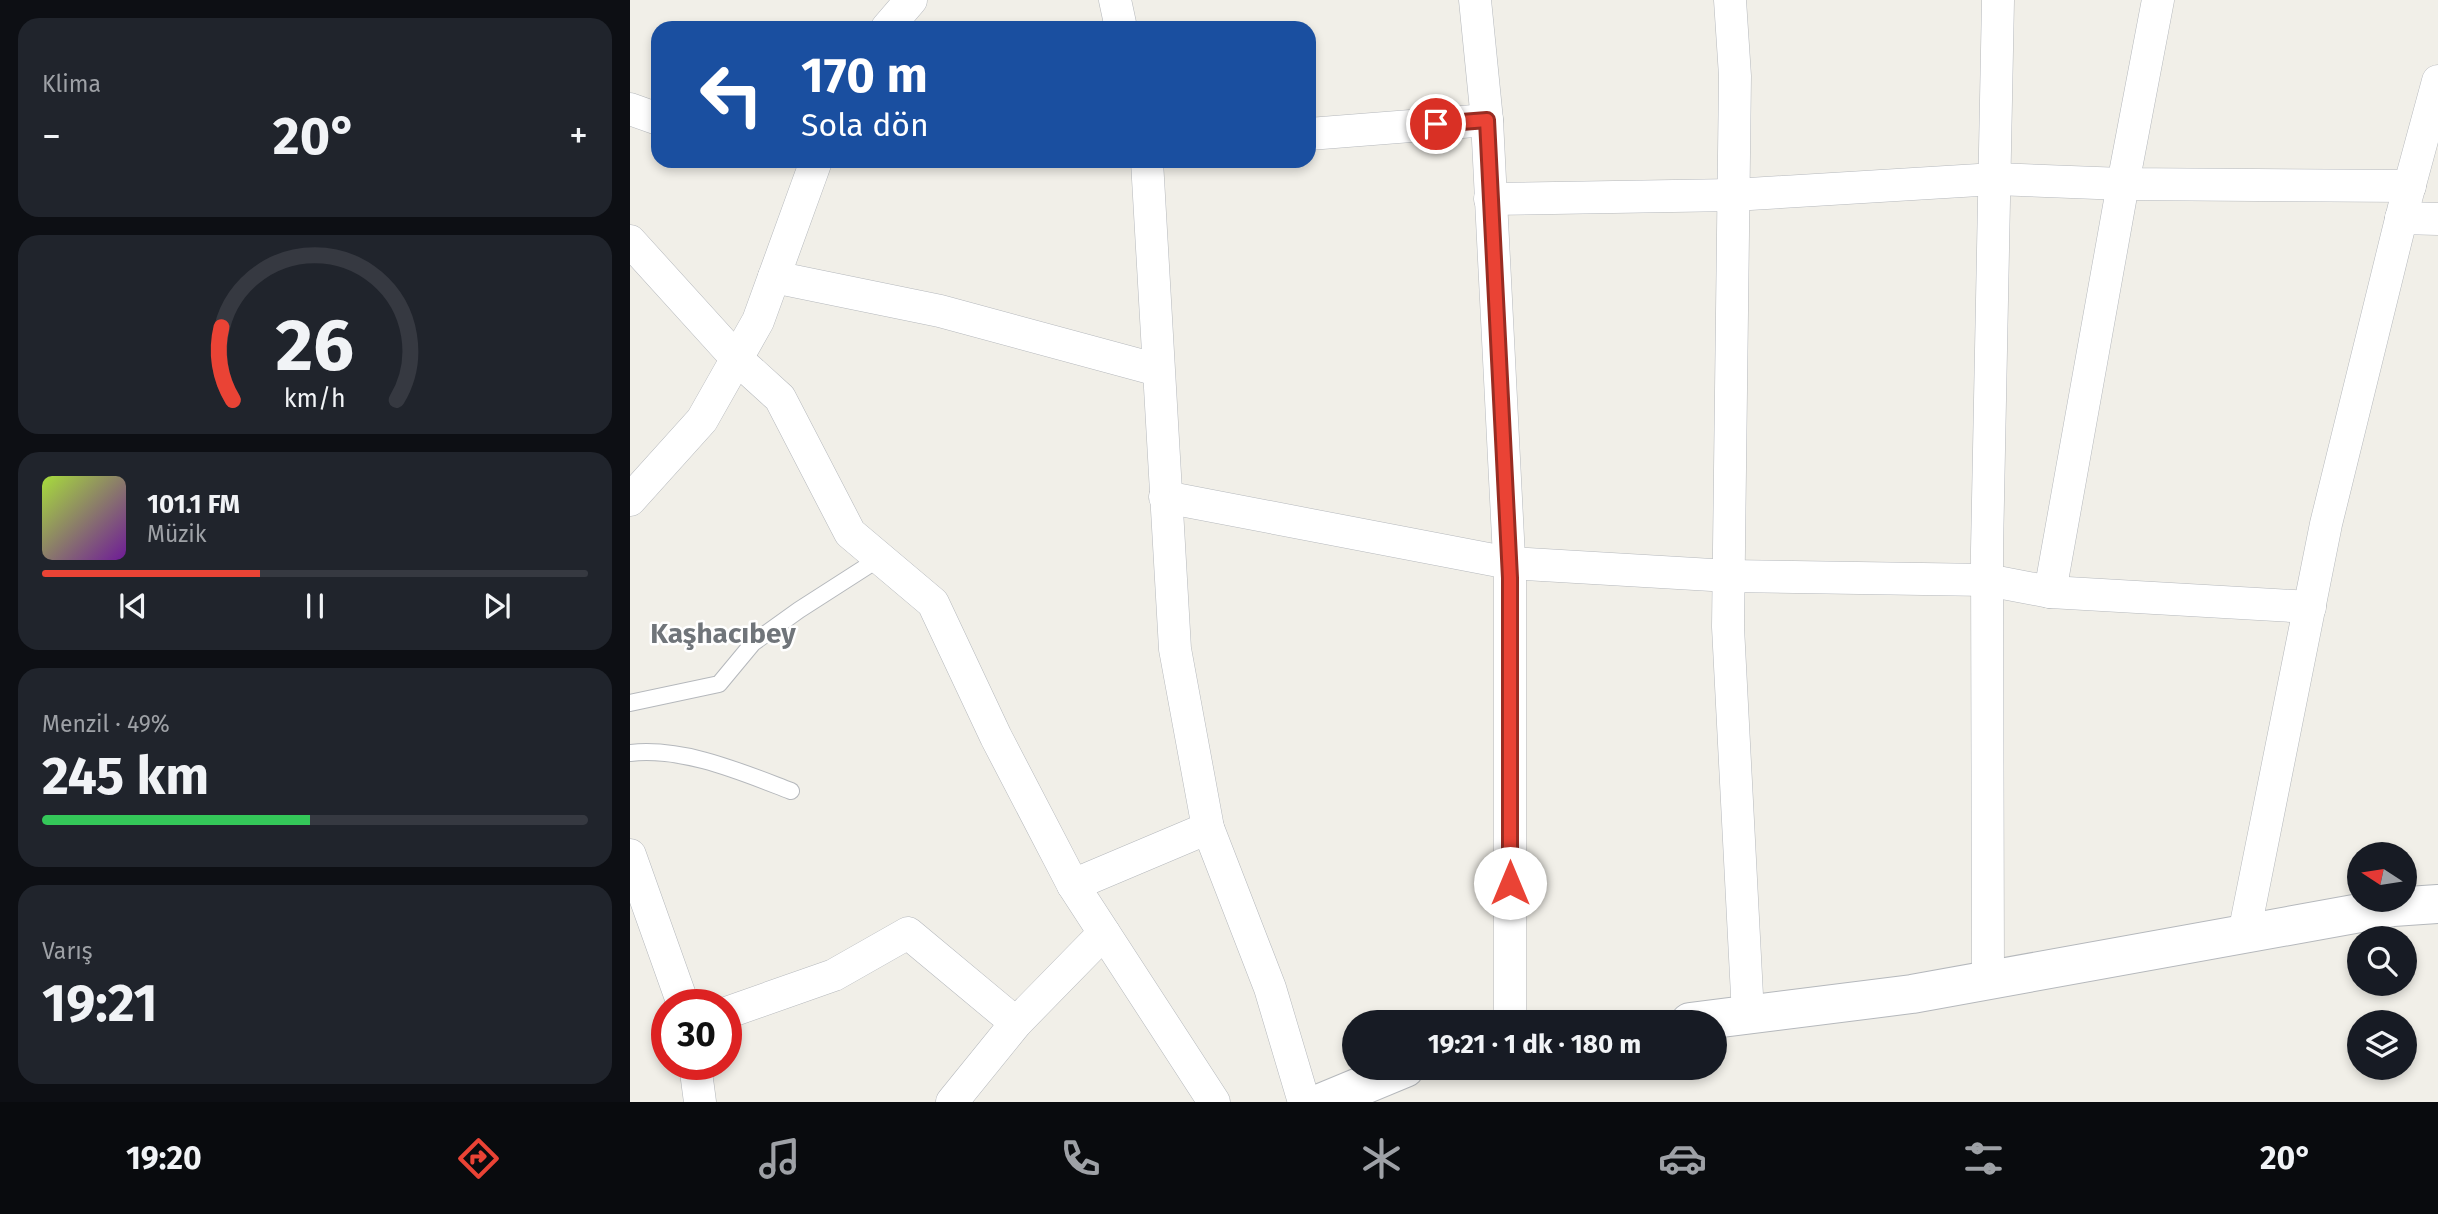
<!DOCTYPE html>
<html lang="tr">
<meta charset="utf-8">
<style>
body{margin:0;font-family:"Fira Sans",sans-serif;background:#20242c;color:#f1f3f6;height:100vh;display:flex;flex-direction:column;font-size:26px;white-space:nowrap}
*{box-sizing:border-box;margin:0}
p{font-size:23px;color:#9ea1a6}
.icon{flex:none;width:38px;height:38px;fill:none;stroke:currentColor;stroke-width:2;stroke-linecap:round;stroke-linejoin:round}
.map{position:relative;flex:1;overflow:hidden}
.sheet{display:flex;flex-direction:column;gap:18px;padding:18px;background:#0d0f14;width:630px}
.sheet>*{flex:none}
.guide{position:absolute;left:21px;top:21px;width:665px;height:147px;border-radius:21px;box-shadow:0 4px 10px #0003;background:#1a4fa0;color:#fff;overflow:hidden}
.needle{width:46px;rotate:282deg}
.fabs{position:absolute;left:1717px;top:842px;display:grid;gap:14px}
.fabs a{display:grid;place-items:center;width:70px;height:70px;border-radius:50%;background:#171b24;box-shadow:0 4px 10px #0003;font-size:35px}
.speed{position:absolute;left:21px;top:989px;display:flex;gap:14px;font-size:35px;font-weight:700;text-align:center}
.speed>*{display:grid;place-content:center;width:91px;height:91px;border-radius:50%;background:#171b24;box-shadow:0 4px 10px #0003;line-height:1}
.speed .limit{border:10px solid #d22;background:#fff;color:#111}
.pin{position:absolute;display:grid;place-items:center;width:60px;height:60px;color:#fff;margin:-30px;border:4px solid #fff;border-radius:50%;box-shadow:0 2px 7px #0007}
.me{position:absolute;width:77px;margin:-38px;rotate:0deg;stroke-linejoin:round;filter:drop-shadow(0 0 5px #0008)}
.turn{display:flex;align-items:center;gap:24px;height:147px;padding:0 35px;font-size:32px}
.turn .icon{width:91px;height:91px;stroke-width:2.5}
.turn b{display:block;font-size:49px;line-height:60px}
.big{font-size:52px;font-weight:700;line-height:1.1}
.sheet .tile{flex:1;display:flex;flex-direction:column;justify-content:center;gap:10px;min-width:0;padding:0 24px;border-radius:21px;background:#20242c}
.sheet .dial{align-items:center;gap:0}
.dial svg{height:182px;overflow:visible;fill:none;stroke:#363941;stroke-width:7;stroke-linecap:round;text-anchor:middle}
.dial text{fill:#f1f3f6;stroke:none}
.song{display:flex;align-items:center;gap:21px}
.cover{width:84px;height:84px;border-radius:10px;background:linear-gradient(135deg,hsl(80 70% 55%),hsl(280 70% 35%))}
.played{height:7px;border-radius:4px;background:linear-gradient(90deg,#ea4335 40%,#363941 40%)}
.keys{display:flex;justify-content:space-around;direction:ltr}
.heat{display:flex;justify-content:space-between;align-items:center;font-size:38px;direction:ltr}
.charge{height:10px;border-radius:5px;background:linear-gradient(90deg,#34c759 49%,#363941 0)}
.trip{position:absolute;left:712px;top:1010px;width:385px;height:70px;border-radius:35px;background:#171b24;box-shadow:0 4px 10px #0003;font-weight:700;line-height:70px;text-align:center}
.dock{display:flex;height:112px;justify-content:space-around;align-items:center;background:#090b0e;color:#9ea1a6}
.dock .icon{width:49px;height:49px}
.dock .active{color:#ea4335}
.dock b{font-size:32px;color:#f1f3f6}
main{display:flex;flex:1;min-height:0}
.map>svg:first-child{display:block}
</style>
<main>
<section class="sheet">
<div class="tile"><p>Klima</p>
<div class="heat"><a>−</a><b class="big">20°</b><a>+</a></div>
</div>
<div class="tile dial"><svg viewBox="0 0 100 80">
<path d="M14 69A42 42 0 1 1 86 69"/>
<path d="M14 69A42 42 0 0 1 9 37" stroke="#ea4335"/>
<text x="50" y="56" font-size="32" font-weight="700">26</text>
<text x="50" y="72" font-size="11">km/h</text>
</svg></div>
<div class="tile">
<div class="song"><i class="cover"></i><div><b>101.1 FM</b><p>Müzik</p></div></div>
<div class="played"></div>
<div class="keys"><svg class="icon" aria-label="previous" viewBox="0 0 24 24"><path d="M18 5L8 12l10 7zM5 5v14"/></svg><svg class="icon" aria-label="pause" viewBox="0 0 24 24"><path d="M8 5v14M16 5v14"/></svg><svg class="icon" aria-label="next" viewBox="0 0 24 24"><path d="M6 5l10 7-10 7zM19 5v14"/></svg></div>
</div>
<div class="tile"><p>Menzil · 49%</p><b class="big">245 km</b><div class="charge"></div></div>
<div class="tile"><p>Varış</p><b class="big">19:21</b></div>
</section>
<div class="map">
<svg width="1808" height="1102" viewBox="0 0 1808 1102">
<rect width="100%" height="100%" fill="#f1efe8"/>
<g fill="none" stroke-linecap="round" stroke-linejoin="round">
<!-- service casing -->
<g stroke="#b5b8bc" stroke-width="18">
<g id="service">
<polyline points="0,703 89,684 123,643 169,610 250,558"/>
<path d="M0,753C54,747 111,772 161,791"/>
</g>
</g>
<!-- minor casing -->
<g stroke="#b5b8bc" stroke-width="33">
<g id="minor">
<polyline points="485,0 491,28"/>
<polyline points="845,0 857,120 880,578 880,1022"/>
<polyline points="1100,0 1105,76 1098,627 1118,1015"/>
<polyline points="257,28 281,0"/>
<polyline points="0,109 28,119"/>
<polyline points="679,134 857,120"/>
<polyline points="517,161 545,649 578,828 640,988 674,1102"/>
<polyline points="860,199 1103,195 1365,179 1493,184 1780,186"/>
<polyline points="1771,218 1808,219"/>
<polyline points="0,241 107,359 150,398 220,533 303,603 366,737 443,885 584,1102"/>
<polyline points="144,277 310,311 528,370"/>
<polyline points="535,497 879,563 1099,576 1357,580 1420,592 1680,607"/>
<polyline points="0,500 72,420 128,321 186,161"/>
<polyline points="1420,592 1493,184 1528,0"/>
<polyline points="0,855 53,1004"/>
<polyline points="443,885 578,828"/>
<polyline points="1614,934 1696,524 1776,199 1808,81"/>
<polyline points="1358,980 1357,550 1368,0"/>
<polyline points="96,1013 204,975 278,933 386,1023"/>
<polyline points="65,1064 70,1102"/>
<polyline points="322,1102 386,1023 474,933"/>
</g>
</g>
<!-- tertiary casing -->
<g stroke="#b5b8bc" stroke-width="40">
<g id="tertiary">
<polyline points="1060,1022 1282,994 1763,907 1808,904"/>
<polyline points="693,1102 775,1068"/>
</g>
</g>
<!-- service -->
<use href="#service" stroke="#fff" stroke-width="16"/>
<!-- minor -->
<use href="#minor" stroke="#fff" stroke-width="32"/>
<!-- tertiary -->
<use href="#tertiary" stroke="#fff" stroke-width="38"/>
</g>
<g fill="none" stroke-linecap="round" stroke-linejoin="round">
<!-- route casing -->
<g stroke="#982c22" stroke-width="18">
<polyline id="route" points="806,124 857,120 880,578 880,883"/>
</g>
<!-- route -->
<use href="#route" stroke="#ea4335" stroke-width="12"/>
</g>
<g text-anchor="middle" stroke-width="5" stroke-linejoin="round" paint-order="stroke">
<!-- district labels -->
<g font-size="28" font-weight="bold" fill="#70757a" stroke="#fff">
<text x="93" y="643">Kaşhacıbey</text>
</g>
</g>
</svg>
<div class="fabs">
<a><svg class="needle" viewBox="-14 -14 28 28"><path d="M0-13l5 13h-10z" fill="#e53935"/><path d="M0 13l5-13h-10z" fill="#9ea1a6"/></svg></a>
<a><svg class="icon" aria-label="search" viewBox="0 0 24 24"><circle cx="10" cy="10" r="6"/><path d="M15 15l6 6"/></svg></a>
<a><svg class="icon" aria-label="layers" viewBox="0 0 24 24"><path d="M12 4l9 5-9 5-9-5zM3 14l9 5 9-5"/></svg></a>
</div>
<div class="speed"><div class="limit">30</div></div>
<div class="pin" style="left:806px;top:124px;background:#d93025"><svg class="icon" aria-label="arrive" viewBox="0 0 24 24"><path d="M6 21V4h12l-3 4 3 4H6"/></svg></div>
<svg class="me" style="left:880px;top:883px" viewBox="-20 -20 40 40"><circle r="19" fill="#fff"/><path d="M0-13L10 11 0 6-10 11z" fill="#ea4335"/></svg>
<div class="trip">19:21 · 1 dk · 180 m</div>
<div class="guide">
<div class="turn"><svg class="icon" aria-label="left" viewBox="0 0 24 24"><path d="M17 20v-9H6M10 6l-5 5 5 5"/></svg><div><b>170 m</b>Sola dön</div></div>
</div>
</div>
</main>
<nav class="dock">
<b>19:20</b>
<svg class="icon active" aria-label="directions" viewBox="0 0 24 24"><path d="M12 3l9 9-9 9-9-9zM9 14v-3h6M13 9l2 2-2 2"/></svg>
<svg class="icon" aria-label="music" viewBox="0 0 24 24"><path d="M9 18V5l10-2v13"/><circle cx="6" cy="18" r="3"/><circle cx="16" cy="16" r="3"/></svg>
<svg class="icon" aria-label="phone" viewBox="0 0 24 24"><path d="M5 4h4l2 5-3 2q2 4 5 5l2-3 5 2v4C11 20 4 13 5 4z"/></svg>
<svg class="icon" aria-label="climate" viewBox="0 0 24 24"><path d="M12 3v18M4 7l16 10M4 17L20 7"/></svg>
<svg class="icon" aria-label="car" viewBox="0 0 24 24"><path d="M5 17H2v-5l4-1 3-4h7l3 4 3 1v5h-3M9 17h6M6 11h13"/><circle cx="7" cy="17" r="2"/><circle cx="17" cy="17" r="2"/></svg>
<svg class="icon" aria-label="filters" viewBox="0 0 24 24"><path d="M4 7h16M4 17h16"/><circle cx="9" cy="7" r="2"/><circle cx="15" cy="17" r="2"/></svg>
<b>20°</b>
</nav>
